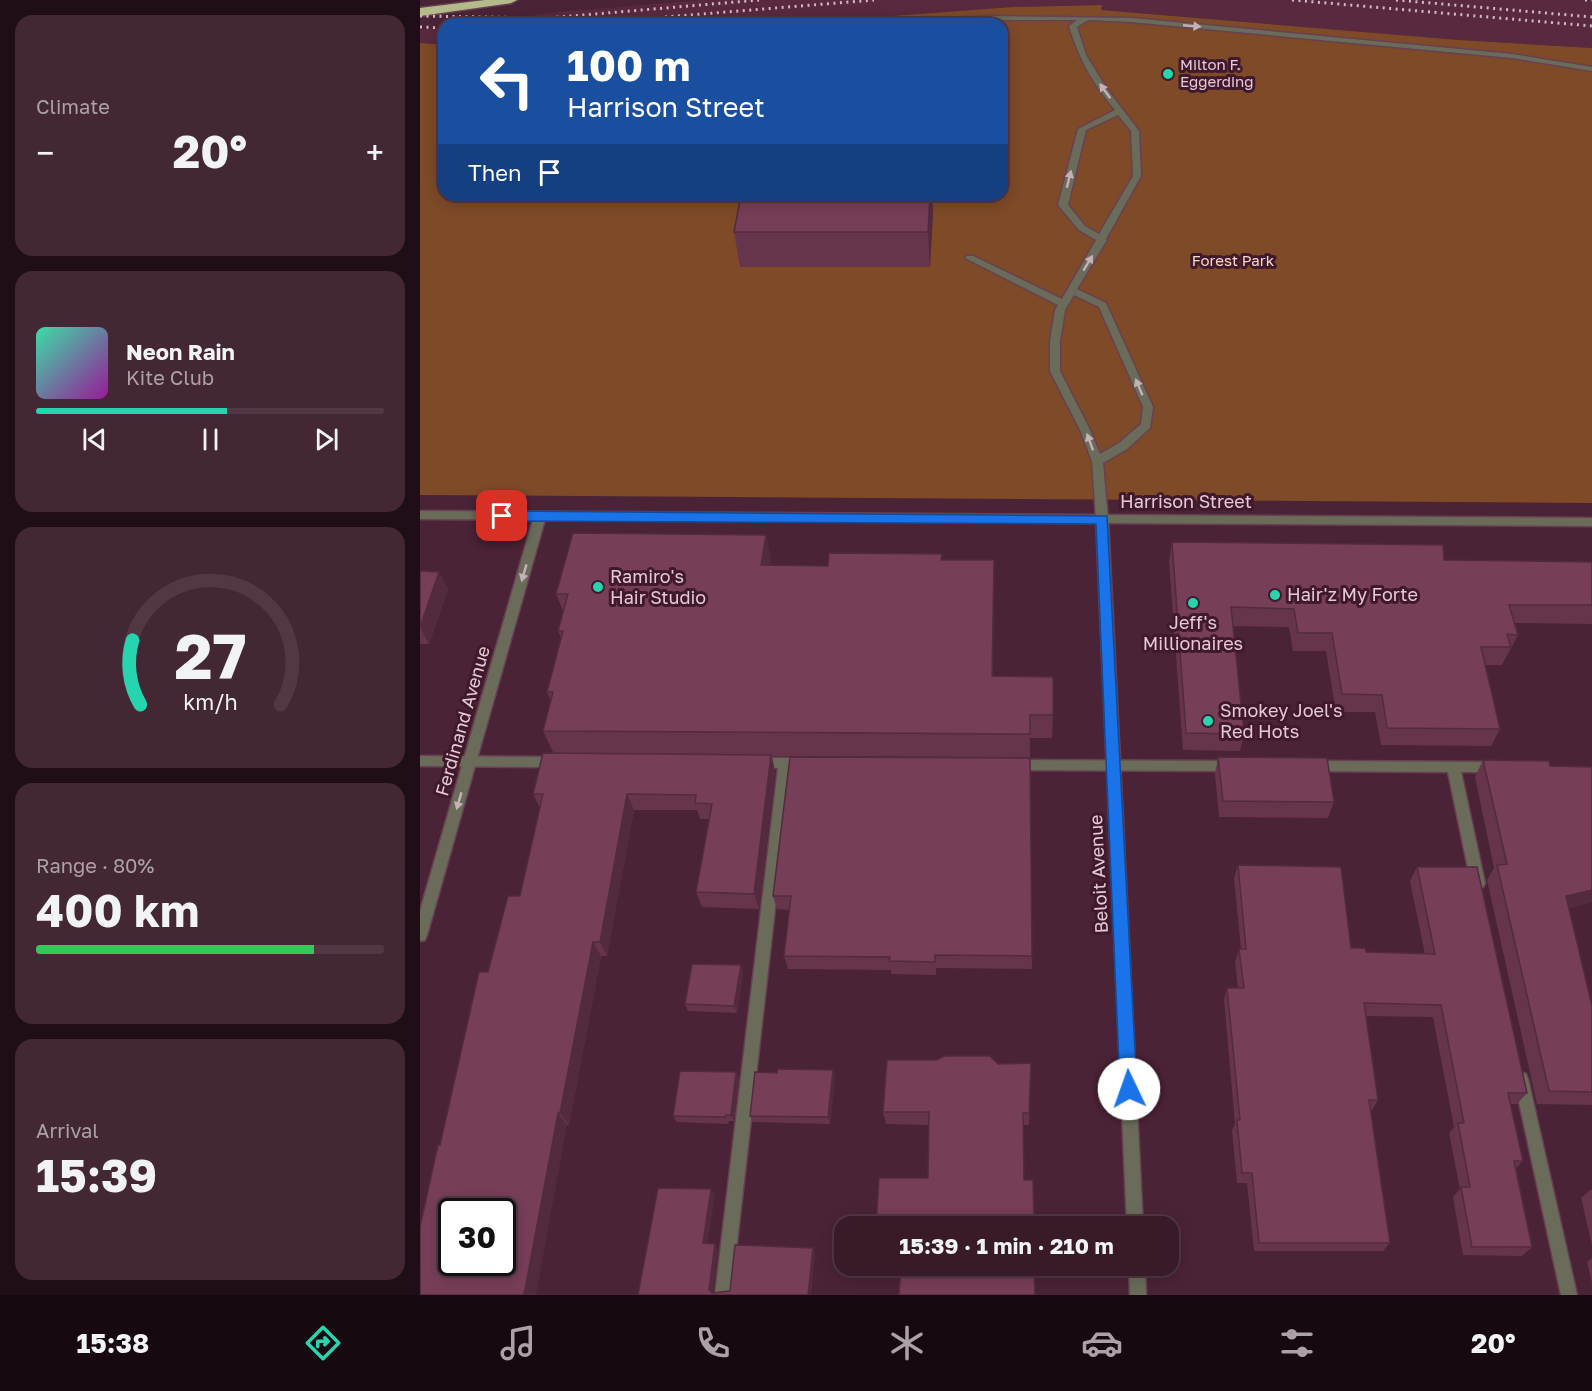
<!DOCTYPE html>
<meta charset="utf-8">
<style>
body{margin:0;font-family:"Golos Text",sans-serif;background:#432734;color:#f1f3f6;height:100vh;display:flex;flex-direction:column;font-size:22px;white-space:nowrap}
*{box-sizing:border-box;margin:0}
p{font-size:20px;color:#aba1a8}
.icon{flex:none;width:33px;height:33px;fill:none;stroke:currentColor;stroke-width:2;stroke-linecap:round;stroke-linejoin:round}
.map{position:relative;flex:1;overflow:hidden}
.details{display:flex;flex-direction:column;gap:15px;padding:15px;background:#1f0e16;width:420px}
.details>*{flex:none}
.top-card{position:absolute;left:18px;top:18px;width:570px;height:183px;border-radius:18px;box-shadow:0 3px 15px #0003,0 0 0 2px #523845;background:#1a4fa0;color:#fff;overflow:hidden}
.speed{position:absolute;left:18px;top:1198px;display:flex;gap:12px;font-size:30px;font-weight:700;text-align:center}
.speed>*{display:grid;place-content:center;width:78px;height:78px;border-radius:50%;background:#381a28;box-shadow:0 3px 15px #0003,0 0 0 2px #523845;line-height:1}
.speed .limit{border:3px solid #111;border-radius:9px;background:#fff;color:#111}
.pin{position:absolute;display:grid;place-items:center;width:51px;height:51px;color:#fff;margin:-26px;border-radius:12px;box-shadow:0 3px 9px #0006}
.me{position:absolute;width:66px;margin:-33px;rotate:357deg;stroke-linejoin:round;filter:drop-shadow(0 0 4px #0008)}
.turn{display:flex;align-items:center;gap:21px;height:126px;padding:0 30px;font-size:27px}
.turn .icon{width:78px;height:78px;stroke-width:2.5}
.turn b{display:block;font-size:42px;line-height:51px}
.then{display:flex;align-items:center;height:57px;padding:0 30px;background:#0003;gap:12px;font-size:22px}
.big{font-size:45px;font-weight:700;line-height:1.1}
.details .card{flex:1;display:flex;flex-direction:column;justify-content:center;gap:9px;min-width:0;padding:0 21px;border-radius:18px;background:#432734}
.details .dial{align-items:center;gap:0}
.dial svg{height:156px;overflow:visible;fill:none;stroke:#523845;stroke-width:7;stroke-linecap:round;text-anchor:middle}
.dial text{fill:#f1f3f6;stroke:none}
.song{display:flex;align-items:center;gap:18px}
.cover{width:72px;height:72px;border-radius:9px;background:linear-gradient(135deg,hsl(160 70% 55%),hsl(300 70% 35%))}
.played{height:6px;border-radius:3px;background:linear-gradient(90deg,#26d5ae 55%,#523845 55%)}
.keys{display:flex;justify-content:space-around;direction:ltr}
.heat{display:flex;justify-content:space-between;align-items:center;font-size:33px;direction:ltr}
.charge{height:9px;border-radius:4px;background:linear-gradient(90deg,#34c759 80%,#523845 0)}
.trip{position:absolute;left:414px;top:1216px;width:345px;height:60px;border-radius:18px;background:#381a28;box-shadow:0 3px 15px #0003,0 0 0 2px #523845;font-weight:700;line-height:60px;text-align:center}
.dock{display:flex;height:96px;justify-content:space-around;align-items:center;background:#160a10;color:#aba1a8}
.dock .icon{width:42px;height:42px}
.dock .selected{color:#26d5ae}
.dock b{font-size:27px;color:#f1f3f6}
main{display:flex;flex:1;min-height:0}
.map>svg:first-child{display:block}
</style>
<main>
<section class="details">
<div class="card"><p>Climate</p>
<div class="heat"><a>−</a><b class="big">20°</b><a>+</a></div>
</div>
<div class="card">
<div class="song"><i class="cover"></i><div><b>Neon Rain</b><p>Kite Club</p></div></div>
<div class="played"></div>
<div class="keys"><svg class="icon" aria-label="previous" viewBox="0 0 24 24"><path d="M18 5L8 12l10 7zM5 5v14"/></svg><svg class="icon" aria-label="pause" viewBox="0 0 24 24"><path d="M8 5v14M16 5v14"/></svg><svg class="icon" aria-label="next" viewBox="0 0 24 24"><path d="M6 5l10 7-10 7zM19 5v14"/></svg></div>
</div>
<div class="card dial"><svg viewBox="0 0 100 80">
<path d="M14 69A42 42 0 1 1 86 69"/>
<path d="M14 69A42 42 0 0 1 10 36" stroke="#26d5ae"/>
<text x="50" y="56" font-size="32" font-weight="700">27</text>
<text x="50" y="72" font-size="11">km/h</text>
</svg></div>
<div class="card"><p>Range · 80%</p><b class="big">400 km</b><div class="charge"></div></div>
<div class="card"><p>Arrival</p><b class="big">15:39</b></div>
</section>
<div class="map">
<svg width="1172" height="1295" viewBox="0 0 1172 1295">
<rect width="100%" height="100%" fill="#4b2336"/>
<!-- built -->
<g fill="#59293f">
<polygon points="281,0 1172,0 1172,48 1039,40 681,10 681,5 592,7 366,24 49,24 138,12"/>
<polygon points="24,27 24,45 0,43 0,30"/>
</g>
<!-- green -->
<polygon fill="#7e4a28" points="682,5 681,10 1039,40 1172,48 1172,503 0,495 0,43 24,45 24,195 582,195 582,24 366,24 592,7"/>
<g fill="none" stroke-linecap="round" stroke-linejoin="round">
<!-- service casing -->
<g stroke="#674153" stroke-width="3">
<g id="service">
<path d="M568,16L711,18L1092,54L1172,67V71L1092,58L711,22L668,20L657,27L666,55L687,89L719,131L721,176L686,239L687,240L657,289L686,303L733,407L730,428L707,449L683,463L688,519L682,523L676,519L672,461L660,430L630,371V341L635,310L638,305L545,258L547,256H553L642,299L676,240L659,230L638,205L658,129L695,110C672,82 660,61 649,26L657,20H568L500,24H492L489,22L493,20ZM698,115L711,131L713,176L679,234L665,226L648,205L666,130ZM654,295L679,307L723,407L721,424L699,443L680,454L670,430L640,371V341L645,310Z"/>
<polygon points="0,756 136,757 141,758 142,762 141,766 136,767 0,766"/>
<polygon points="339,758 385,758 390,759 391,763 390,767 371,768 311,1295 295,1295 358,768 334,767 333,763 334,759"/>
<polygon points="594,760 811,761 816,762 817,766 816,770 811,771 594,770 589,769 588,765 589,761"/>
<polygon points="894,761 1075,762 1080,763 1081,767 1080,771 1075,772 1041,772 1065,883 1063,887 1058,889 1053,887 1051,883 1028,772 894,771 889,770 888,766 889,762"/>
<polygon points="1101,1072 1106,1074 1108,1079 1157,1295 1141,1295 1094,1079 1096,1074"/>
</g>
</g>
<!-- minor casing -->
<g stroke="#674153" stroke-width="3">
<g id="minor">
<polygon points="120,512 126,516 7,935 5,940 0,941 0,911 114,516"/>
<polygon points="682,515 688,519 723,1227 707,1227 676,519"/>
<polygon points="709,1266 725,1266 726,1295 710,1295"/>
</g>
</g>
<!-- tertiary casing -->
<g stroke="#674153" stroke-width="3">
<polygon id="tertiary" points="0,511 1172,518 1172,526 0,519"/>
</g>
<!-- motorway casing -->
<g stroke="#674153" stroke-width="3">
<polygon id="motorway" points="65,0 97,0 91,3 0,16 0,8"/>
</g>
<!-- service -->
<use href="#service" fill="#6a6c59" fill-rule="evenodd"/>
<!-- minor -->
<use href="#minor" fill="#6a6c59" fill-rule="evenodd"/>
<!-- tertiary -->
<use href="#tertiary" fill="#6a6c59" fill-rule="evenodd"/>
<!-- motorway -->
<use href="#motorway" fill="#b5ba8a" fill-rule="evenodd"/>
<!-- rail -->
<g stroke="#d4b8c4" stroke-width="3" stroke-dasharray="2 4.5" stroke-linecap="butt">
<polyline points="872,0 1172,26"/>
<polyline points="976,0 1172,17"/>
<polyline points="1165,0 1172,0"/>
<polyline points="0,16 128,18 339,0"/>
<polyline points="245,17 454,0"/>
<polyline points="0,27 24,28"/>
</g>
</g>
<!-- wall -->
<g fill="#66354c">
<polygon points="321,195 512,195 513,213 510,267 320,267 314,232"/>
<polygon points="346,535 351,560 350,565 408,566 522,554 522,560 574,560 573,676 633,715 632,738 610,738 610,757 352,756 355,771 339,909 282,907 276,892 290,819 280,819 277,810 214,810 187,956 181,956 149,1125 20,1145 68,972 100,896 120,808 113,794 134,754 123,731 131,701 127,692 141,638 138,631 143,611 136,594"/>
<polygon points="752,542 1024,560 1172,562 1172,624 1095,623 1098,635 1082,665 1065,665 1080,729 1071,746 961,745 955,712 916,712 906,651 873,651 869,627 813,626 824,734 820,751 763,750 749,561"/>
<polygon points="0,571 19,572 28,589 9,644 0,644"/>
<polygon points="798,757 914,802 908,818 799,817 795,774"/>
<polygon points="610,758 612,969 516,968 516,975 471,974 471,970 368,969 364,956 369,910 357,909 353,896"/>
<polygon points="1063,760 1130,766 1172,902 1149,908 1172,1006 1172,1105 1117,1104 1067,880 1074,868 1055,777"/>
<polygon points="818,865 931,948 946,952 1005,954 990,881 997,867 1107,1093 1097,1104 1090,1104 1103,1161 1096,1168 1112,1247 1102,1256 1043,1255 1033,1197 1040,1189 1029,1133 1034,1127 1013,1017 946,1016 958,1100 951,1111 970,1243 963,1251 834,1251 827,1183 817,1183 812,1130 815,1124 804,1000 807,988 818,988 815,962 819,949 821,949 814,878"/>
<polygon points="323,972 317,1013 268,1011 265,1004"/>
<polygon points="611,1063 609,1125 603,1125 508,1178 509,1125 466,1124 463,1112 578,1064"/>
<polygon points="413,1070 415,1077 410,1124 333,1122 330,1116 357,1073"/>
<polygon points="316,1072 319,1079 314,1121 309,1121 308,1124 257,1122 253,1116"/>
<polygon points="1170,1190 1172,1190 1172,1245 1161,1198"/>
<polygon points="1172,1258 1172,1283 1167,1262"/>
</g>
<!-- shaded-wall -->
<g fill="#532b3e">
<polygon points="510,195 512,195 513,213 510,267 508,232"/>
<polygon points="346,535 351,560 347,590 341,565"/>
<polygon points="574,560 574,586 572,700 572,676"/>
<polygon points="19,572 28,589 9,644 0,627"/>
<polygon points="351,755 355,771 339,909 334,894"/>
<polygon points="207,794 214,810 187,956 180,942"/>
<polygon points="1172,890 1172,902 1135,911 1146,896"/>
<polygon points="173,942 181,956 149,1125 140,1113"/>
<polygon points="321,965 323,972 317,1013 314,1006"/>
<polygon points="413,1070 415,1077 410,1124 408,1117"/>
<polygon points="316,1072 319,1079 314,1121 311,1115"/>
<polygon points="138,1113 147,1125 116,1295 104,1295"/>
<polygon points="291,1189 295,1195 287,1248 283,1243"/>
<polygon points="295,1244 298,1249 293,1295 289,1290"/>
<polygon points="393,1248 395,1253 391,1295 388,1295"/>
</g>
<!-- building -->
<g fill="#773e58" stroke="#532b3e" stroke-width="1.5" fill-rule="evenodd">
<polygon points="321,195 510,195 508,232 314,232"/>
<polygon points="153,533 346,535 341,565 408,566 409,553 522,554 521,560 574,560 572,676 633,677 633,715 610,715 610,734 123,731 133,692 127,692 143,631 138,631 148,594 136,594"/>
<polygon points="752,542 1023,545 1024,560 1172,562 1172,605 1089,605 1098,635 1087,634 1091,647 1061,647 1080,729 967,728 962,695 922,694 912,633 878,633 874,609 811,607 824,734 766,733"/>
<polygon points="0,571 19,572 0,627"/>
<path d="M123,753L351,755L334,894L276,892L292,804L275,803L276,795L207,794L180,942H173L140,1113H138L104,1295H0V1227L18,1145H20L59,972H68L88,896H100L123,794H113ZM32,1212H82V1263H32Z"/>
<polygon points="370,757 610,758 612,956 515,955 515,962 469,961 470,957 364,956 371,896 353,896"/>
<polygon points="798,757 907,758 914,802 803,801"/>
<polygon points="1063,760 1129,761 1130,766 1172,767 1172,890 1146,896 1172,1006 1172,1092 1129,1091 1077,865 1087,864"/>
<polygon points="818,865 921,867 931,948 945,948 946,952 1015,954 997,867 1057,867 1107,1093 1088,1093 1103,1161 1094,1161 1112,1247 1052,1247 1041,1187 1050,1187 1038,1123 1044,1123 1021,1005 944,1003 958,1100 949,1100 970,1243 839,1243 832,1173 822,1173 817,1120 820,1120 807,988 824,988 819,949 826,949"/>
<polygon points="272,964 321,965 314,1006 265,1004"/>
<polygon points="525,1056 570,1056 578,1064 611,1063 609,1113 603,1113 604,1180 613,1180 614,1227 456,1227 459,1178 508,1178 509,1112 463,1112 467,1060 516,1060"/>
<polygon points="358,1069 413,1070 408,1117 330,1116 335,1072 357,1073"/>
<polygon points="260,1071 316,1072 311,1115 306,1115 305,1117 253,1116"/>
<polygon points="238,1188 291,1189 283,1243 295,1244 289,1290 292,1293 310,1291 315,1245 393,1248 388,1295 218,1295"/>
<polygon points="481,1266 614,1266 615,1295 479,1295"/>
</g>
<!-- one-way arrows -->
<defs><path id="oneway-solid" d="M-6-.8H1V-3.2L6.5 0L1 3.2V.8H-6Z" transform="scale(1.5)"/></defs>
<g fill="#c6b2b6">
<use href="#oneway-solid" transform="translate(772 26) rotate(5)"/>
<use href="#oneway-solid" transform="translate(685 91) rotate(-126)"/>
<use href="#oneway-solid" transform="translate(649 179) rotate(-76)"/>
<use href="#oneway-solid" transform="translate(668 263) rotate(-59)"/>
<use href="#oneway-solid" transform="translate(719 387) rotate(-113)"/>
<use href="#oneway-solid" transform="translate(670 442) rotate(-110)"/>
<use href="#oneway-solid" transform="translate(104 573) rotate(106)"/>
<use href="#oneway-solid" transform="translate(39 801) rotate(106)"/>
</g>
<!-- route -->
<polygon fill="#1a73e8" stroke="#114b97" stroke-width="1.5" points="82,511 687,516 717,1089 715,1095 709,1097 703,1095 700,1089 676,524 82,521 75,516"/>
<!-- markers -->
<g fill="#26d5ae" stroke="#40192c" stroke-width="2">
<circle cx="748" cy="74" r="6"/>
<circle cx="178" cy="587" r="6"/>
<circle cx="855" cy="595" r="6"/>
<circle cx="773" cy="603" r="6"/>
<circle cx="788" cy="721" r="6"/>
</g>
<g text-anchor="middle" stroke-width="6" stroke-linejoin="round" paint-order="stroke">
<!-- far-poi labels -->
<g font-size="15" fill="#e5cad5" stroke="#40192c" text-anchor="start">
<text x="760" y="70">Milton F.<tspan x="760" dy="17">Eggerding</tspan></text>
</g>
<!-- far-park labels -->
<g font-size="15" fill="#fad8c4" stroke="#40192c">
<text x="813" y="266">Forest Park</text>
</g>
<!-- street labels -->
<g font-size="18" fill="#e5cad5" stroke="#40192c">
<text x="766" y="508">Harrison Street</text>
<text transform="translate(43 721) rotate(-74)" y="6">Ferdinand Avenue</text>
<text transform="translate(679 874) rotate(-93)" y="6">Beloit Avenue</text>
</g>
<!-- poi labels -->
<g font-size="18" fill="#e5cad5" stroke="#40192c" text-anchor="start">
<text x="190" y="583">Ramiro's<tspan x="190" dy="21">Hair Studio</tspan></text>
<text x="867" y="601">Hair'z My Forte</text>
<text x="773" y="629" text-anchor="middle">Jeff's<tspan x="773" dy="21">Millionaires</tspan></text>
<text x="800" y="717">Smokey Joel's<tspan x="800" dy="21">Red Hots</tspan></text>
</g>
</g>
</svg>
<div class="speed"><div class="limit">30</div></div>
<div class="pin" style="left:82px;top:516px;background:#d93025"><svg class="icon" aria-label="arrive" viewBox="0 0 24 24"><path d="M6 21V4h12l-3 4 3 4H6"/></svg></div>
<svg class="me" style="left:709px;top:1089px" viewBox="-20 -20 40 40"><circle r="19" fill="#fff"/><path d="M0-13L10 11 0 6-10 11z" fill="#1a73e8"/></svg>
<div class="trip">15:39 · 1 min · 210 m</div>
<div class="top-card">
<div class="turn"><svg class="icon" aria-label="left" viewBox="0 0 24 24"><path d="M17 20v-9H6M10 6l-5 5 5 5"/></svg><div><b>100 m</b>Harrison Street</div></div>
<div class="then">Then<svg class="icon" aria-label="arrive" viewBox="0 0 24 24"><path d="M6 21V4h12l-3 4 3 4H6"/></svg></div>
</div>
</div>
</main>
<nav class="dock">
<b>15:38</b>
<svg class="icon selected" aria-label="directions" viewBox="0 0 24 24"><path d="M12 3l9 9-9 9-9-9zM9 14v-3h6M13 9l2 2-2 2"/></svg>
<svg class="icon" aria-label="music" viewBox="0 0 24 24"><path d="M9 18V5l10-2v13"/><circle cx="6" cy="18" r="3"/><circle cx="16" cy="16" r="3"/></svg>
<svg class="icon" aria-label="phone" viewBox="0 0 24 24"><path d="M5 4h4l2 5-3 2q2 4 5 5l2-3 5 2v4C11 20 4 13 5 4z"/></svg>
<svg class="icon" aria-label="climate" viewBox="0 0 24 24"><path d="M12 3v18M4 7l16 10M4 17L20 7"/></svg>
<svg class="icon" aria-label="car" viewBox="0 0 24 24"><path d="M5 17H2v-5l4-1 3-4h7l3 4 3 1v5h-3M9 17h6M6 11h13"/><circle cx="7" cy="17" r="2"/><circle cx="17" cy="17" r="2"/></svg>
<svg class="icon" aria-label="filters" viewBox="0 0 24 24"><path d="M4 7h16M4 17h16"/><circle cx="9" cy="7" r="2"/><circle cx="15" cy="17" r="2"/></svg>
<b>20°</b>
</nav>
